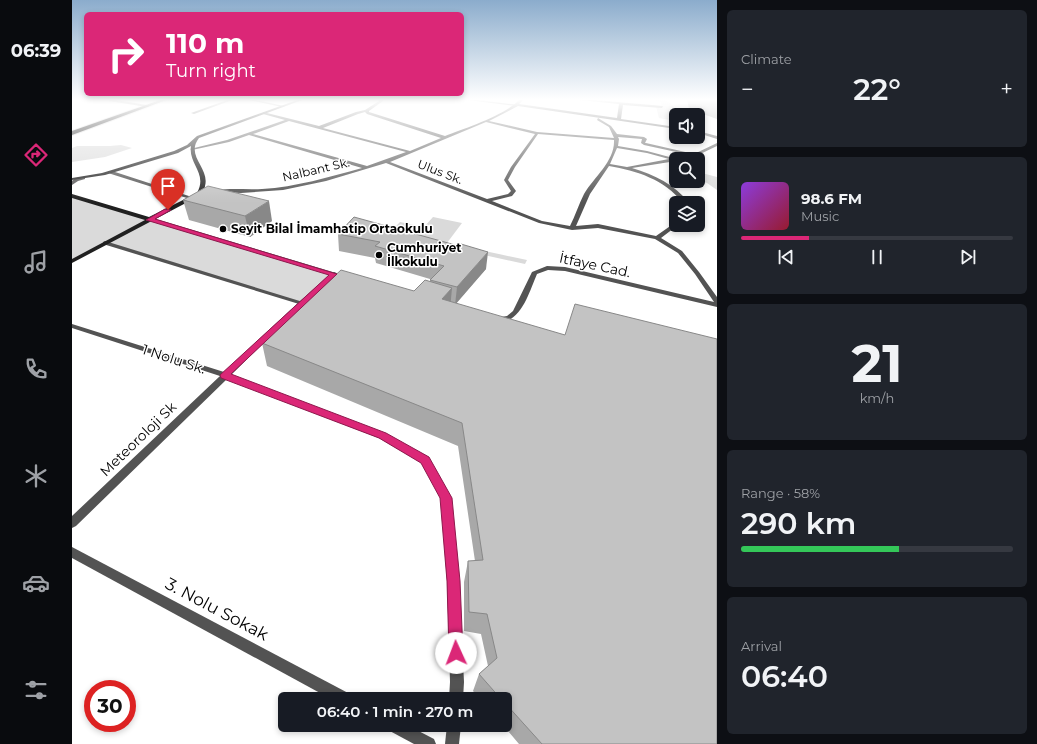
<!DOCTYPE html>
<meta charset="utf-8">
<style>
body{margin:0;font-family:Montserrat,sans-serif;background:#20242c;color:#f1f3f6;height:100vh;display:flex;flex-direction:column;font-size:15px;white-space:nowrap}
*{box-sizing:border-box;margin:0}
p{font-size:13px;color:#9ea1a6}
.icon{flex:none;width:22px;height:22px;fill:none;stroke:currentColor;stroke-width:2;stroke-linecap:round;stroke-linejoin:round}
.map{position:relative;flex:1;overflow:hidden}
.drawer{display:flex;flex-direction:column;gap:10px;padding:10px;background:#0d0f14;width:320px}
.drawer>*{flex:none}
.top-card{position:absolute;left:12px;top:12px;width:380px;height:84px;border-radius:6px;box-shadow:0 2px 6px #0003;background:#db2777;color:#fff;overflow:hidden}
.buttons{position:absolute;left:597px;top:108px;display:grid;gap:8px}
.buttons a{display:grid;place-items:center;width:36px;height:36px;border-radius:6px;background:#171b24;box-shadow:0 2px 6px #0003;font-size:20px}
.speed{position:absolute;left:12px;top:680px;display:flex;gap:8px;font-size:20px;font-weight:700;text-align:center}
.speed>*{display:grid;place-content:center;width:52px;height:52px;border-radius:50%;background:#171b24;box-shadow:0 2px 6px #0003;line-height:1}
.speed .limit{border:6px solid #d22;background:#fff;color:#111}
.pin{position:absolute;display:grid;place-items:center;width:34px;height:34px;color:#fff;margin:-41px -17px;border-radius:50% 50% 50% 0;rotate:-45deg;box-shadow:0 0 4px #0007}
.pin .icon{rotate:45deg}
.me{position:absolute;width:44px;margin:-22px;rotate:358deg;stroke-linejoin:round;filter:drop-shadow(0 0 3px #0008)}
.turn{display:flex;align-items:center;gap:14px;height:84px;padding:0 16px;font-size:18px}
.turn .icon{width:52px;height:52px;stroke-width:2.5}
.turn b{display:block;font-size:28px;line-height:34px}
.big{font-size:30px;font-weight:600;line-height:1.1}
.drawer .card{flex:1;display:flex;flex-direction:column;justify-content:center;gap:6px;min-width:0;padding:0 14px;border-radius:6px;background:#20242c}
.drawer .dial{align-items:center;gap:0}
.dial b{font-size:52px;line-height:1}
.song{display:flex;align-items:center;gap:12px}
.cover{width:48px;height:48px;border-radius:6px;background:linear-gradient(135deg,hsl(270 70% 55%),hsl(350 70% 35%))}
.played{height:4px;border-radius:2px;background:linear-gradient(90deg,#db2777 25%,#363941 25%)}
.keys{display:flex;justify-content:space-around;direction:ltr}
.heat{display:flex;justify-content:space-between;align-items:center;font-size:22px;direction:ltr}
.charge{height:6px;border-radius:3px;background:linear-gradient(90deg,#34c759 58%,#363941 0)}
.trip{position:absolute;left:206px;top:692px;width:234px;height:40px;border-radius:6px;background:#171b24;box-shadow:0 2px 6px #0003;font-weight:600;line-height:40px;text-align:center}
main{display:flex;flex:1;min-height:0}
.tab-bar{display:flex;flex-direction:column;width:72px;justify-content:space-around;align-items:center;background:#090b0e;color:#9ea1a6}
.tab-bar .icon{width:28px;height:28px}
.tab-bar .active{color:#db2777}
.tab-bar b{font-size:18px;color:#f1f3f6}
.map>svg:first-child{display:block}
</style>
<main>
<nav class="tab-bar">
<b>06:39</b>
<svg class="icon active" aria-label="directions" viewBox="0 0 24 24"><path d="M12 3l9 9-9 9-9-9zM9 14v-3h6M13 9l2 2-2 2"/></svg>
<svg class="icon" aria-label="music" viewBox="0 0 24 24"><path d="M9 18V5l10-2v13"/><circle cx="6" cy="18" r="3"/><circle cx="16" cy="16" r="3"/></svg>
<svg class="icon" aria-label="phone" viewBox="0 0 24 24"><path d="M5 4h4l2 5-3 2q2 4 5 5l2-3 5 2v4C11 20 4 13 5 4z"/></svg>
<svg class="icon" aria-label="climate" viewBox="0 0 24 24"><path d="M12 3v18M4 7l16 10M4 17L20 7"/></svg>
<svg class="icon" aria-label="car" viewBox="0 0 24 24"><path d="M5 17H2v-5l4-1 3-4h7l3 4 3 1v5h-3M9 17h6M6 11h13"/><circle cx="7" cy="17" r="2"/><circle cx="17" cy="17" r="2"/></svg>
<svg class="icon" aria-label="filters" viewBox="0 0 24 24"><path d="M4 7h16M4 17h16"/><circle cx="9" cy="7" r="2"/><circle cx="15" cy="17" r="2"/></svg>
</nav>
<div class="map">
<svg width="645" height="744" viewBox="0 0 645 744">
<rect width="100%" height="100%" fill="#fff"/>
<!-- green -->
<g fill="#dadada">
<path d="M582,99C591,99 596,100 602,107L601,112L608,115H604V121L587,118L584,106L590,107L589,102Z"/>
<polygon points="49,145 60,148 33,157 0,162 0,148 5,146 38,146"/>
<polygon points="626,172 645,177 645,190 635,183 626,180"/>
<polygon points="0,196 262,274 229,303 33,243 0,261"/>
<polygon points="361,217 390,223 375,243 455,260 453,264 316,234 328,222 352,227"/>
</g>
<!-- water -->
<polygon fill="#a1a1a1" points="615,99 645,99 645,119 617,109"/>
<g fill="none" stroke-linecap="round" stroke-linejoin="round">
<!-- trunk casing -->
<g stroke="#dbdbdb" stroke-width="2">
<polygon id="trunk" points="91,99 97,99 0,135 0,131"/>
</g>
<!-- service -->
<g fill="#535353" fill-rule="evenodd">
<polygon points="158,99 163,99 122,114 119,113"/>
<polygon points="33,241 231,302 232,303 231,304 227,304 31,244 31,242"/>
</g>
<!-- minor -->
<g fill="#535353" fill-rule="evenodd">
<polygon points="38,99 75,105 77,106 75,107 37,101"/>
<polygon points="173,99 180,99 212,106 210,107"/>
<path d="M306,99H310L311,101L297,111V112L373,136C393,128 434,115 448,99H452L447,104L545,118L547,104L498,99H511L591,106L590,108L551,105L549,119L604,127V129L446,106L417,121L465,132L542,138L537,127L525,120L526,118L539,126L545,134L572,137L575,139L573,143H574L622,154L645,143V146C632,152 621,159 606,159L618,155L572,145L569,143L570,139L546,137L547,139L546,146L575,151L605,159H604V161L560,168C583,175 602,184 617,203H611C592,179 565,171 537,166L518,194L504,226L526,224L584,236L604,222V225H606L589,238L610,251L627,272L645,297V307L493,271L476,270L465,274C457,292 449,325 424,322L423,320L424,318L435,316L441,311L460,272L475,266L493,267L642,302L623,274L606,253L583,239L526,228L500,230L467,223L314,163L254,181L211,190L169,193L148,192L146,191V190C160,188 175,190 190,189C224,187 257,177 290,168L177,135L157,142L120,150L118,149L155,140L213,120L191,114V112L247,126L284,112L293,110L307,101ZM293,112L295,114L369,138L338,151L251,128L286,114ZM217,121L334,152L295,166L181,134ZM414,122L463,134L439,167L432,180L439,191L436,194L415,199L318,162ZM466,134L542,140C543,161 522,177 512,194C507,204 503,216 498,226L470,221L420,201L440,196L444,191L436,180L443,167ZM545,148L575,153L597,159L555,167L538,164Z"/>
<polygon points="626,131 645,136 645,139 626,133"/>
<polygon points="36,171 40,171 123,198 118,199 36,173"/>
<polygon points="11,177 13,177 13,179 6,181 0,185 0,181 2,179"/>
<polygon points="262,272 272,276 269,278 263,276 231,304 159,375 313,434 356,457 379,498 387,581 392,682 391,699 377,699 378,682 375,581 369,498 350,463 307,438 155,379 4,526 0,528 0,516 148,376 0,328 0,324 152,372 227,302 260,273"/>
<polygon points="0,547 278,694 280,699 259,699 0,558"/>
<polygon points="314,725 335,725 362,739 364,744 342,744 316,730"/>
<polygon points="375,725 389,725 387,744 373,744"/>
</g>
<!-- tertiary -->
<g fill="#535353" fill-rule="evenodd">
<polygon points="387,99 398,99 447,105 445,106"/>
<polygon points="77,217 264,273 265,274 264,275 260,275 75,220 75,218"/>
</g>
<!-- secondary -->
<path fill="#202020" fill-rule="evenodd" d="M228,99H233L127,138C113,156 138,168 133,186C133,189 130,193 129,195L0,263V259L73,220L0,198V194L77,217L125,193C136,173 116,164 119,146L106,153L33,175L0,180V178L30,173L102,151L115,145L125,136Z"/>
<!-- trunk -->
<use href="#trunk" fill="#000" fill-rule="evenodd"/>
</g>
<!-- wall -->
<g fill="#a8a8a8">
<polygon points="111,200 200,221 178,237 117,220"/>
<polygon points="282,217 414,269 384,303 645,744 447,744 431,725 433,725 433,699 408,699 401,691 407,674 416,666 409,634 392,631 392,582 396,561 403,561 386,446 195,366 190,343 342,291 358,282 358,279 304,263 303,258 267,251 266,234"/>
</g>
<!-- shaded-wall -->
<g fill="#888">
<polygon points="197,201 200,221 178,237 173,216"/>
<polygon points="416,252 414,269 383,305 385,287"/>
<polygon points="380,288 378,310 370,299"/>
</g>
<!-- building -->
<g fill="#c3c3c3" stroke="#888">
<polygon points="136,186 197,201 173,216 111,200"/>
<polygon points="282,217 387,246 389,244 416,252 385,287 358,280 372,266 303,246 308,242 266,234"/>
<polygon points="269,270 342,291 353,280 380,288 370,299 493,335 503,304 645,339 645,744 470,744 433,703 433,699 429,699 407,674 425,658 415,614 397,612 396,561 411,560 390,423 190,343"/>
</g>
<!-- sky -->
<linearGradient id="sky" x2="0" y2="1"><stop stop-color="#8baccc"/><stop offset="0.49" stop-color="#fff"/><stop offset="1" stop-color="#fff" stop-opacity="0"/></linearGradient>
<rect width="645" height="203" fill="url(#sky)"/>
<!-- route -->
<polygon fill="#db2777" stroke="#8e194d" points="93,209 99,210 83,219 265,274 159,374 314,433 357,457 380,498 388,581 391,653 389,658 384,660 379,658 377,653 375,581 368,498 349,463 307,438 149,378 148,375 257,275 74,220"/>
<!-- markers -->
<g fill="#000" stroke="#fff" stroke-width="1.5">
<circle cx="151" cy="229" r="4"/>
<circle cx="307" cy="255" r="4"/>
</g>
<g text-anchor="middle" stroke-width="3" stroke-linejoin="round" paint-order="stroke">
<!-- far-street labels -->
<g font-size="12" fill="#000" stroke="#fff">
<text transform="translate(244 170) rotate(-13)" y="4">Nalbant Sk.</text>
<text transform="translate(368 172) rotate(21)" y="4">Ulus Sk.</text>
</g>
<!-- far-poi labels -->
<g font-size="12" font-weight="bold" fill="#000" stroke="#fff" text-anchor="start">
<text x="159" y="233">Seyit Bilal İmamhatip Ortaokulu</text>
<text x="315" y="252">Cumhuriyet<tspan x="315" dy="14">İlkokulu</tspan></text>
</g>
<!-- street labels -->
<g font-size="14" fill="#000" stroke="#fff">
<text transform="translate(523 265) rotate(12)" y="5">İtfaye Cad.</text>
<text transform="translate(102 359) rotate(18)" y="5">1 Nolu Sk.</text>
<text transform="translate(66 439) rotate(-44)" y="5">Meteoroloji Sk</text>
</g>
<!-- near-street labels -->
<g font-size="17" fill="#000" stroke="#fff">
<text transform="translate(145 609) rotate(28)" y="6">3. Nolu Sokak</text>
</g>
</g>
</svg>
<div class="buttons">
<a><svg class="icon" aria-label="sound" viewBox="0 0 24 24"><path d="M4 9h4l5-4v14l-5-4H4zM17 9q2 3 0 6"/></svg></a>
<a><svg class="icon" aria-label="search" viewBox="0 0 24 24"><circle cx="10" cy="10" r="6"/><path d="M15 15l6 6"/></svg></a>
<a><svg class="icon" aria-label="layers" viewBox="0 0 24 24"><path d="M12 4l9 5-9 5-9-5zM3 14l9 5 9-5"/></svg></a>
</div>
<div class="speed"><div class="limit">30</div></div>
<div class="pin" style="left:96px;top:210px;background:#d93025"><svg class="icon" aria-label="arrive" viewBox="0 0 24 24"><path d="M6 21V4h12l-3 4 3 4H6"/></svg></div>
<svg class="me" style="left:384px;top:653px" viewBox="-20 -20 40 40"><circle r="19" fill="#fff"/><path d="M0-13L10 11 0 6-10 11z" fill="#db2777"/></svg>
<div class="trip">06:40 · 1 min · 270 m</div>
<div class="top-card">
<div class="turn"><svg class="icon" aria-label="right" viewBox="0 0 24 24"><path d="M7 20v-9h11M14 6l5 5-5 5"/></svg><div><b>110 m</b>Turn right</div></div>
</div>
</div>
<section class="drawer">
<div class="card"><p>Climate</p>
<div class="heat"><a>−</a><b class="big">22°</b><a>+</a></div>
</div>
<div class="card">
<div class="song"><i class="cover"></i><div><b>98.6 FM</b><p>Music</p></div></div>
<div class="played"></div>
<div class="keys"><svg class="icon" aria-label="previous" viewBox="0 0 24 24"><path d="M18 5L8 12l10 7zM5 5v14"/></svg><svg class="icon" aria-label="pause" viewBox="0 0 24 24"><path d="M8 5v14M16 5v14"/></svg><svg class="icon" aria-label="next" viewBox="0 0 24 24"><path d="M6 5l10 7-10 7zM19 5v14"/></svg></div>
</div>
<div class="card dial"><b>21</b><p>km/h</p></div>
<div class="card"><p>Range · 58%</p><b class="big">290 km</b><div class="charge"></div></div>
<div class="card"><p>Arrival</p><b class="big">06:40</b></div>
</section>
</main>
